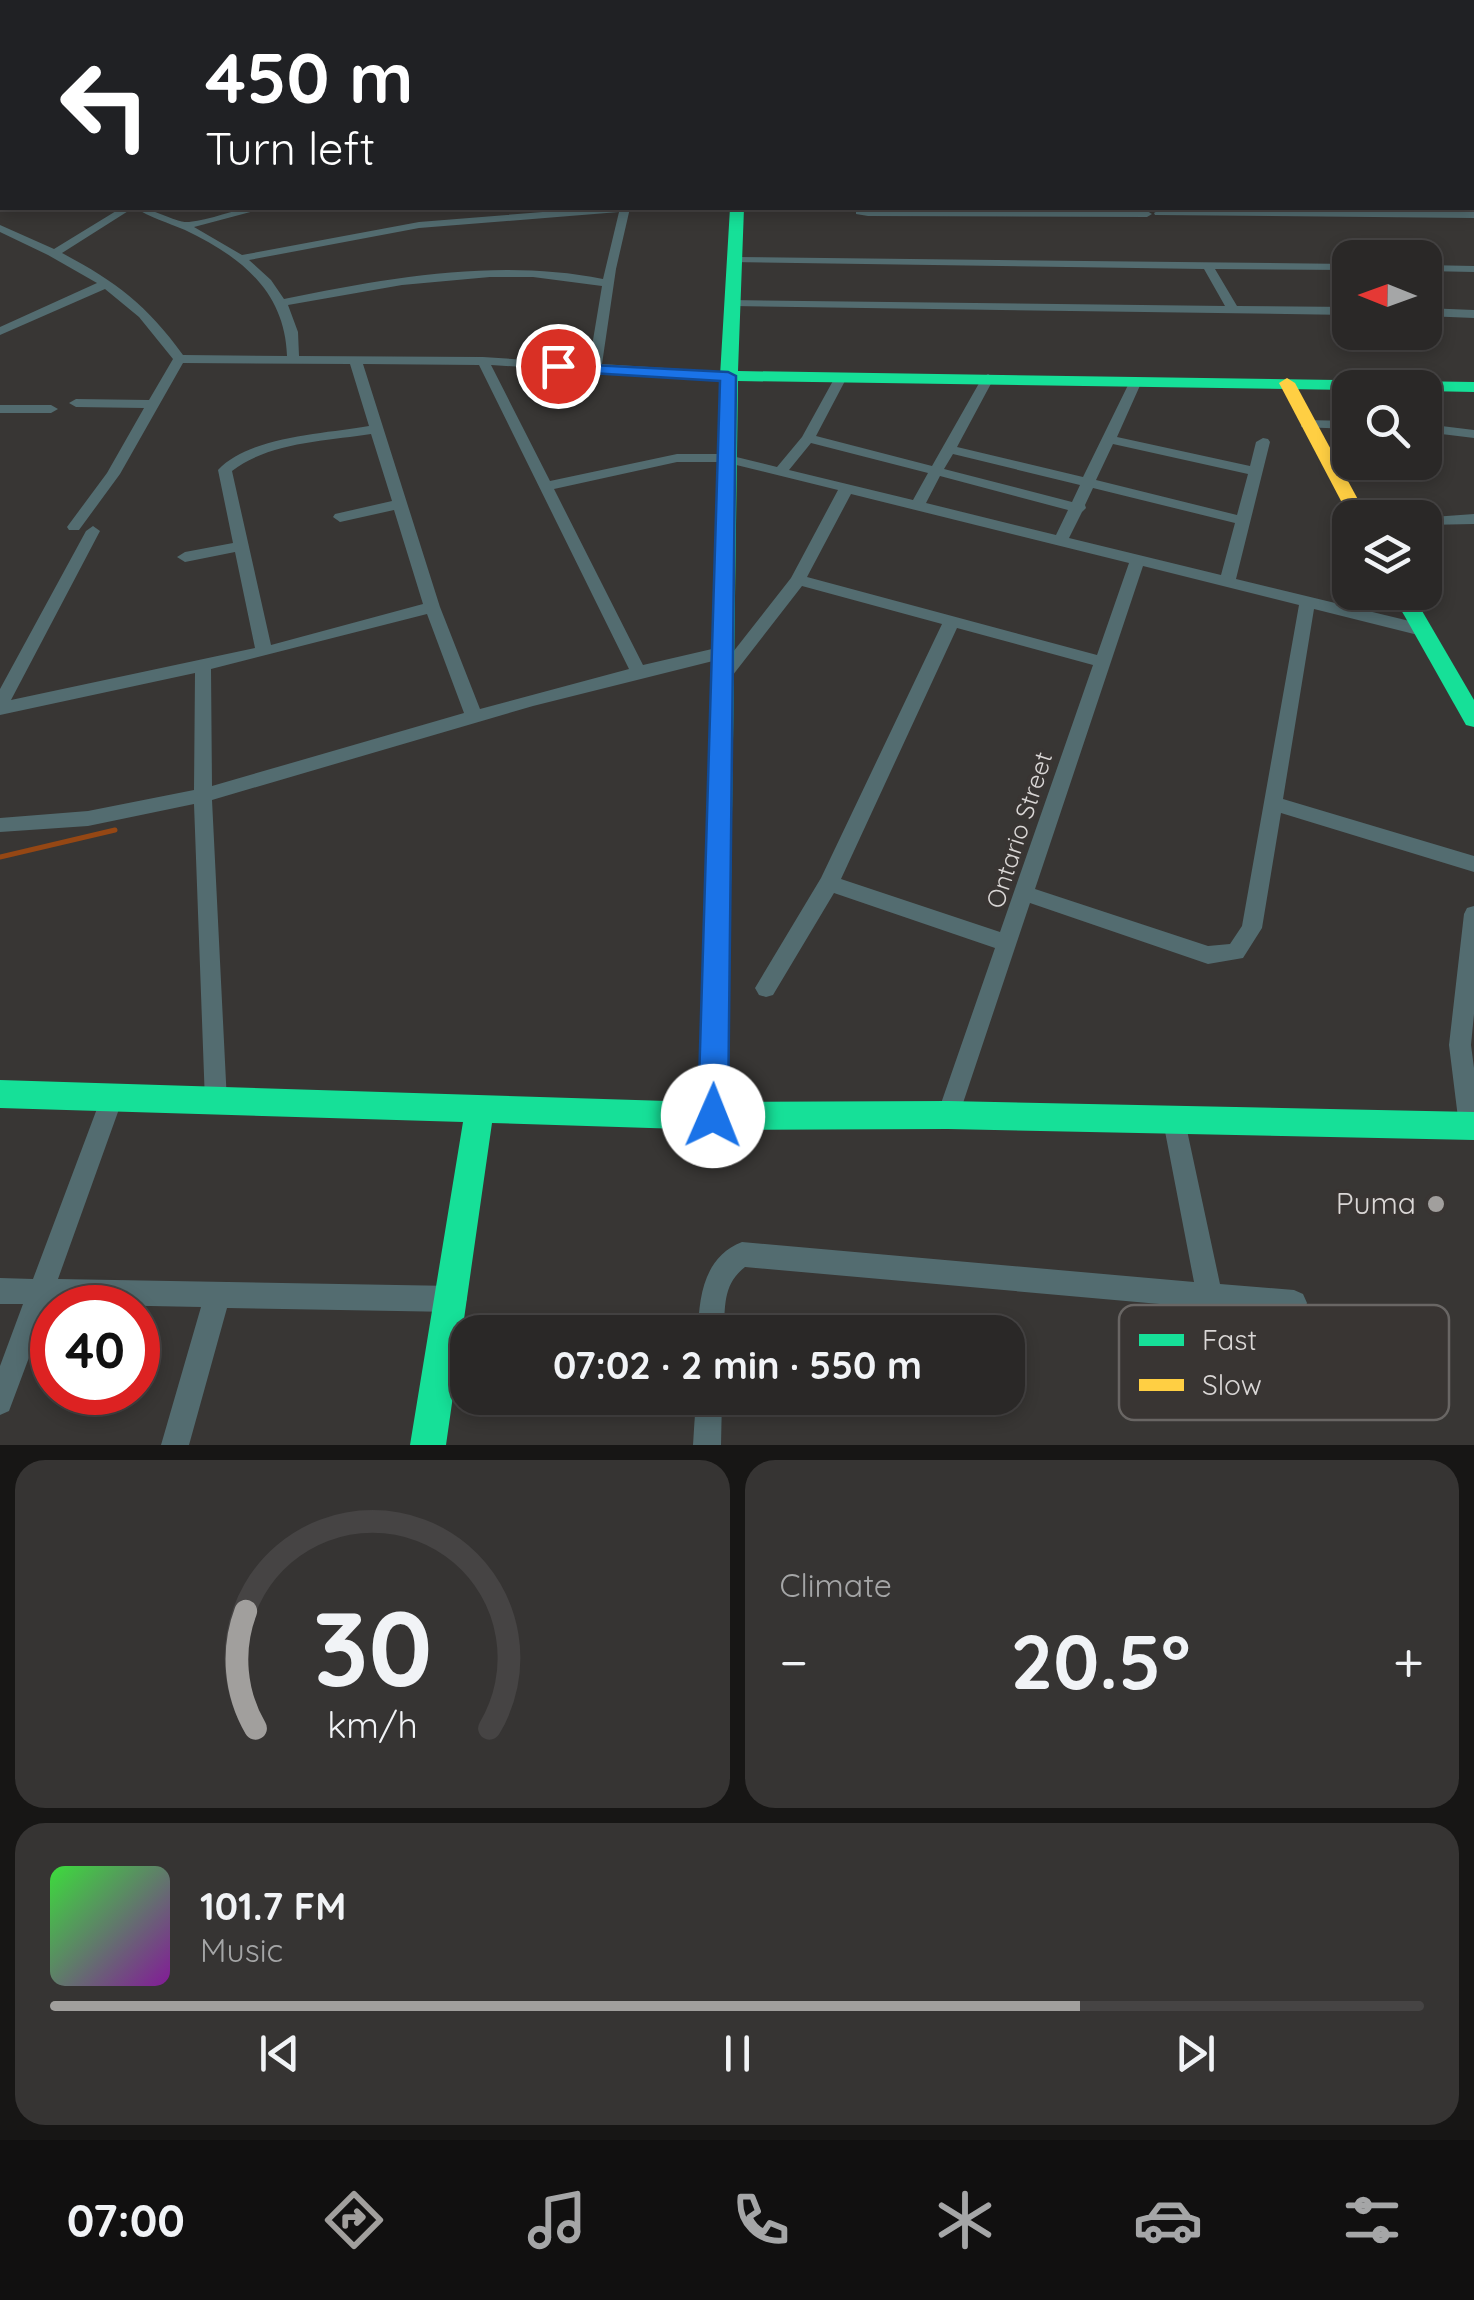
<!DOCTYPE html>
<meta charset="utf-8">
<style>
body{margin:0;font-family:Quicksand,sans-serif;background:#363433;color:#f1f3f6;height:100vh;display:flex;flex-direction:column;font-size:38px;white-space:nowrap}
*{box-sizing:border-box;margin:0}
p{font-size:32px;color:#a5a6a7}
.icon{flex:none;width:55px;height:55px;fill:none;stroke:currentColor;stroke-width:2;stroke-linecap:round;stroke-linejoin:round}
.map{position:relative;height:1445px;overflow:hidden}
.side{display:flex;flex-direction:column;gap:15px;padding:15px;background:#171615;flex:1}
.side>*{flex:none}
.hud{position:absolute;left:0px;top:0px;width:1475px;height:210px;box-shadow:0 5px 15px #0003,0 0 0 2px #464444;background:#202124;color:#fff;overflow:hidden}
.needle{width:65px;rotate:271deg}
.buttons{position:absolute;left:1332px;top:240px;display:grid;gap:20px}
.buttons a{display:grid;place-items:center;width:110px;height:110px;border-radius:20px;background:#2a2827;box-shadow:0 5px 15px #0003,0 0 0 2px #464444;font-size:50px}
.speed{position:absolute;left:30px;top:1285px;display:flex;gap:20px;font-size:50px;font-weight:700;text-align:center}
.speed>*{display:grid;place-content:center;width:130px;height:130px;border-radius:50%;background:#2a2827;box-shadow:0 5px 15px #0003,0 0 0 2px #464444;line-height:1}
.speed .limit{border:15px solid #d22;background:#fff;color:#111}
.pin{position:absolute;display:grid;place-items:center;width:85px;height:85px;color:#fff;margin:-42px;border:5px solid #fff;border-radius:50%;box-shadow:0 2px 10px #0007}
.me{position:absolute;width:110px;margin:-55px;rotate:1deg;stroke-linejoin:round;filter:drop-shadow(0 0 8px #0008)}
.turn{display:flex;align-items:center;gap:35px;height:210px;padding:0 40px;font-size:45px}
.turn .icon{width:130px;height:130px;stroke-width:2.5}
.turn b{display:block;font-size:70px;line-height:85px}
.big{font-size:75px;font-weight:700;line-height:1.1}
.side .widget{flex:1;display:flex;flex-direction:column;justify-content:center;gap:15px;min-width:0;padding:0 35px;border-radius:30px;background:#363433}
.side .dial{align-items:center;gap:0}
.dial svg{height:260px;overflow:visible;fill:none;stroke:#464444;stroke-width:7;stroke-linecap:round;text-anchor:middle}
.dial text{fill:#f1f3f6;stroke:none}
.song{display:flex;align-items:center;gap:30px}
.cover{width:120px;height:120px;border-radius:15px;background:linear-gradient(135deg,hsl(120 70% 55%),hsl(290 70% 35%))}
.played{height:10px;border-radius:5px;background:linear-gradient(90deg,#a19f9d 75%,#464444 75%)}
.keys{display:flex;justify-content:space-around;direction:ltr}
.heat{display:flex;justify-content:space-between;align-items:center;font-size:55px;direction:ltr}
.side .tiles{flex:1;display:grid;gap:15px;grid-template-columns:1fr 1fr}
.widget:last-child{grid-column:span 2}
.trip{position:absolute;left:450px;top:1315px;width:575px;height:100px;border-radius:30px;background:#2a2827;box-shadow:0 5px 15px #0003,0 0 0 2px #464444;font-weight:700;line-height:100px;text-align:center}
.dock{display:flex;height:160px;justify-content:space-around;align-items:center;background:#111010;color:#a5a6a7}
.dock .icon{width:70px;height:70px}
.dock .selected{color:#a19f9d}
.dock b{font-size:45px;color:#f1f3f6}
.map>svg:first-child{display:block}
</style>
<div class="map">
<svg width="1474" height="1445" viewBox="0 0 1474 1445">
<rect width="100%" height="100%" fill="#383634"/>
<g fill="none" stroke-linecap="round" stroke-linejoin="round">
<!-- stream -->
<polyline stroke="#954714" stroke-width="5" points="0,857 115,830"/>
<!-- street -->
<g fill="#536c70" fill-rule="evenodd">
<polygon points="0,0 7,0 0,3"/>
<polygon points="777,0 788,0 790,2 780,2"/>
<polygon points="1049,0 1211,0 1214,2 1047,2"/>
<polygon points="1314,0 1323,0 1325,2 1317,2"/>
<rect x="1472" y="3" width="2" height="4"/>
<rect x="0" y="15" width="2" height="4"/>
<rect x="1472" y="38" width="2" height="4"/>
<rect x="0" y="106" width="2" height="6"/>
<rect x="1472" y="115" width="2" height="6"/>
<polygon points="2,138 2,144 0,145 0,139"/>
<rect x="1472" y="155" width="2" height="6"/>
<rect x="1472" y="189" width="2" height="8"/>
<path d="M121,208H133L62,253C115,281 147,305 183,355L287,356C285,291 240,256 185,230C169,223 148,217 136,208C155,208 174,223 189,222C213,220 234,208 259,208L258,210L194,227L242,255L419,222L593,208H630L616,269L602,364L728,372L734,376L728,380L491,365L550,481L677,454H724L777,467L802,437L834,379L840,375L846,379L816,436L932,466L982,378L988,374L994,378L957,447L1083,477L1130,381L1136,377L1142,381L1117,437L1250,466L1256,442L1263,438L1268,439L1270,442L1236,579L1422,624L1430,630L1422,636L1314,609L1283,799L1474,856V872L1281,813L1262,928L1243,958L1208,964L1030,903L959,1115L956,1123L948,1126L940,1123L937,1115L995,948L834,893L773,995L766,997L759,995L755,988L821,878L942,624L802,586L729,680L723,682L715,676L729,657L533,706L212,800L227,1102L224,1110L216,1113L208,1110L205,1102L194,804L88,826L0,832V818L88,811L194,790L195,673L0,715V689L86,531L93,526L100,531L11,700L255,648L235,552L185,562L177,557L185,552L233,543L218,470C250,436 324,434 369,426L350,364L183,363L120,474L79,530H69L67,527L107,473L144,408L76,407L69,403L76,399L149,400L173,359L139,317L105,289L0,335V327L97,283L48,255L0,232V225L54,249ZM619,212L603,279C497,258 388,278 284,299L271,280L249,260L419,228ZM490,277H533L602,286L589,364L483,357L299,356L298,332L288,305L402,285ZM363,364L479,365L629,669L480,709L440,607ZM371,434L392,501L335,514L333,517L340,522L394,510L423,604L271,645L232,471C269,442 327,441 371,434ZM811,443L928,473L913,500L789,470ZM1113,444L1248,474L1237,515L1096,480ZM953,454L1080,485L1072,502L944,469ZM677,462H724L838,490L791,578L733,652L725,646L643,665L554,489ZM940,476L1068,510L1056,535L926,503ZM1093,488L1235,523L1221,575L1069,538L1082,512L1086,508L1085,505ZM851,494L1129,563L1097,655L807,577ZM1143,566L1299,605L1242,926L1230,944L1208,946L1035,889ZM427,614L464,713L212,786L211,669ZM957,628L1093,665L1000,932L841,879Z"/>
<polygon points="856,208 1147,211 1152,214 1147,217 868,216 856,214"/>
<polygon points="1159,210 1474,212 1474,218 1155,215 1154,213"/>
<polygon points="735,257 1350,264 1350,270 1215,269 1237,306 1350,307 1350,315 732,306 726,302 728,300 1225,306 1204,269 731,262 731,258"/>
<polygon points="1425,265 1474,266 1474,272 1425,271"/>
<polygon points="1425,308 1474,310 1474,318 1425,316"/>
<polygon points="0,405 51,405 58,409 51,413 0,413"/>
<polygon points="1306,420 1350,421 1350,429 1301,427 1301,421"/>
<polygon points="1425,424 1474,430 1474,438 1425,432"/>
<polygon points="1474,514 1474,524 1425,525 1425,518 1419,518"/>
<polygon points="1474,906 1474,1014 1471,1045 1474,1068 1474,1135 1470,1137 1462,1134 1459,1126 1449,1045 1464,914 1467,908"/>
<polygon points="112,1087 120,1090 123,1098 58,1279 454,1286 463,1290 467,1299 463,1308 454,1312 227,1308 189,1445 161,1445 201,1307 49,1304 9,1411 0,1415 0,1366 23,1304 0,1304 0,1278 33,1279 101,1098 104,1090"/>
<path d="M1174,1110L1182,1113L1185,1121L1220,1284L1294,1290L1303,1294L1307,1303L1303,1312L1294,1316L745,1267C723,1284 725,1306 724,1332H698C699,1296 704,1257 742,1242L1194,1282L1163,1121L1166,1113Z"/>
<polygon points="696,1398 722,1398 721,1445 693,1445"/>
</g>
<!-- fast -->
<g fill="#16e098" fill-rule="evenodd">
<polygon points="730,208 744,208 738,371 1474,382 1474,392 1425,391 1425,388 1350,390 738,381 728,1102 948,1101 1474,1112 1474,1140 948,1129 713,1130 492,1123 446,1445 410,1445 463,1122 0,1108 0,1080 699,1102 720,376"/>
<polygon points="1391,592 1411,592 1474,700 1474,727 1466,725"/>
</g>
<!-- slow -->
<g fill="#ffcf43" fill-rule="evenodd">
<rect x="0" y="69" width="2" height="6"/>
<rect x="1472" y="74" width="2" height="6"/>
<polygon points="1287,378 1295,383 1368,518 1350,518 1279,383"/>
</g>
</g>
<!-- route -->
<polygon fill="#1a73e8" stroke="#114b97" stroke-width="2.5" points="552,363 728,372 736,376 728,1116 724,1126 713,1130 702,1126 698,1116 720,381 558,371 552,369"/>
<!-- markers -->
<circle fill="#a19f9d" stroke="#393533" stroke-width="4" cx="1436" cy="1204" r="10"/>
<g text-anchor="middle" stroke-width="8" stroke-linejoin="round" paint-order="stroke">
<!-- street labels -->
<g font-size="25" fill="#dad7d6" stroke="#393533">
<text transform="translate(1019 830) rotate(-72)" y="9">Ontario Street</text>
</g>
<!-- near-poi labels -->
<g font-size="30" fill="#dad7d6" stroke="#393533" text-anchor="end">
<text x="1416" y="1214">Puma</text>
</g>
</g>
<!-- legend -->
<rect x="1119" y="1305" width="330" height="115" rx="15" fill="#393533" stroke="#696664" stroke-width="2.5"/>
<rect x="1139" y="1334" width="45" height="12" fill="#16e098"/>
<rect x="1139" y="1379" width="45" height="12" fill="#ffcf43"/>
<g font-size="28" fill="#dad7d6">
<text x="1202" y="1350">Fast</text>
<text x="1202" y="1395">Slow</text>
</g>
</svg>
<div class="buttons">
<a><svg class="needle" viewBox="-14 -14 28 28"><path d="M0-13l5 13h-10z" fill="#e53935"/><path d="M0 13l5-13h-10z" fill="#a5a6a7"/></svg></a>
<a><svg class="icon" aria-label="search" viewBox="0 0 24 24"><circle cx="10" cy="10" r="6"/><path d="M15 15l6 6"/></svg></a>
<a><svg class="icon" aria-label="layers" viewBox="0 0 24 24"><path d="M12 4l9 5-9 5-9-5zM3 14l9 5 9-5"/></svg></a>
</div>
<div class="speed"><div class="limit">40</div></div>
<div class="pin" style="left:558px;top:366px;background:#d93025"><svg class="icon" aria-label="arrive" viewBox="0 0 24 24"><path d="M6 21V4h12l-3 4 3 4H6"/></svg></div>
<svg class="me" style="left:713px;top:1116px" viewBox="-20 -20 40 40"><circle r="19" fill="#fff"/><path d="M0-13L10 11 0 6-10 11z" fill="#1a73e8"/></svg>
<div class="trip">07:02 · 2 min · 550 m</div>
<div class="hud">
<div class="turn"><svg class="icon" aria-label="left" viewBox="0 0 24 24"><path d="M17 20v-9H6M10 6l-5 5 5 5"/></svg><div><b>450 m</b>Turn left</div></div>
</div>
</div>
<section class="side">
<div class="tiles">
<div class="widget dial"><svg viewBox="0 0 100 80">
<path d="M14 69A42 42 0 1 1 86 69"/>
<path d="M14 69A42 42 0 0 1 11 33" stroke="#a19f9d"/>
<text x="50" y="56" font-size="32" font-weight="700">30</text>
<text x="50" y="72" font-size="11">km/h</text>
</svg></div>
<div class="widget"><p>Climate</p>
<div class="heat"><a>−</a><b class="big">20.5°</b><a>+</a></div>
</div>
<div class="widget">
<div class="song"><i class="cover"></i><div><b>101.7 FM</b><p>Music</p></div></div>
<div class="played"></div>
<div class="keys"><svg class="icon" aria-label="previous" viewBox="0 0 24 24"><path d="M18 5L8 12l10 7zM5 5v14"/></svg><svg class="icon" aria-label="pause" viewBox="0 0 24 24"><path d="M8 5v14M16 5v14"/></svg><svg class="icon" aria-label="next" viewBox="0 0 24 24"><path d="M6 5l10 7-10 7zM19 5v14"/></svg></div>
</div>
</div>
</section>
<nav class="dock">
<b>07:00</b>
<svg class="icon selected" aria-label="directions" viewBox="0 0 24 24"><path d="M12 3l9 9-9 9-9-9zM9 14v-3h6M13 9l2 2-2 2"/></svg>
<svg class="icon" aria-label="music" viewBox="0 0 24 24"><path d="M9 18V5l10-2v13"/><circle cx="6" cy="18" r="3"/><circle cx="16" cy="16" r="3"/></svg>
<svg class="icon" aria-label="phone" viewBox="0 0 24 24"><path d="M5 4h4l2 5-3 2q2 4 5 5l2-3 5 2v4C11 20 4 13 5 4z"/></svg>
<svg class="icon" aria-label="climate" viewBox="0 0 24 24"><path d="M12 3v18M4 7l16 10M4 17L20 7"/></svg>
<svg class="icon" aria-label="car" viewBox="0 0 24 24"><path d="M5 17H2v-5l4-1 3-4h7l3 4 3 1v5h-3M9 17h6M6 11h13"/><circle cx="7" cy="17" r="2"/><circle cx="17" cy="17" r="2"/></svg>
<svg class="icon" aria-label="filters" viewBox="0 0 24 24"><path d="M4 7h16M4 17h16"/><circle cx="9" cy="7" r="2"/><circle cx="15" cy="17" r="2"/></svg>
</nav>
